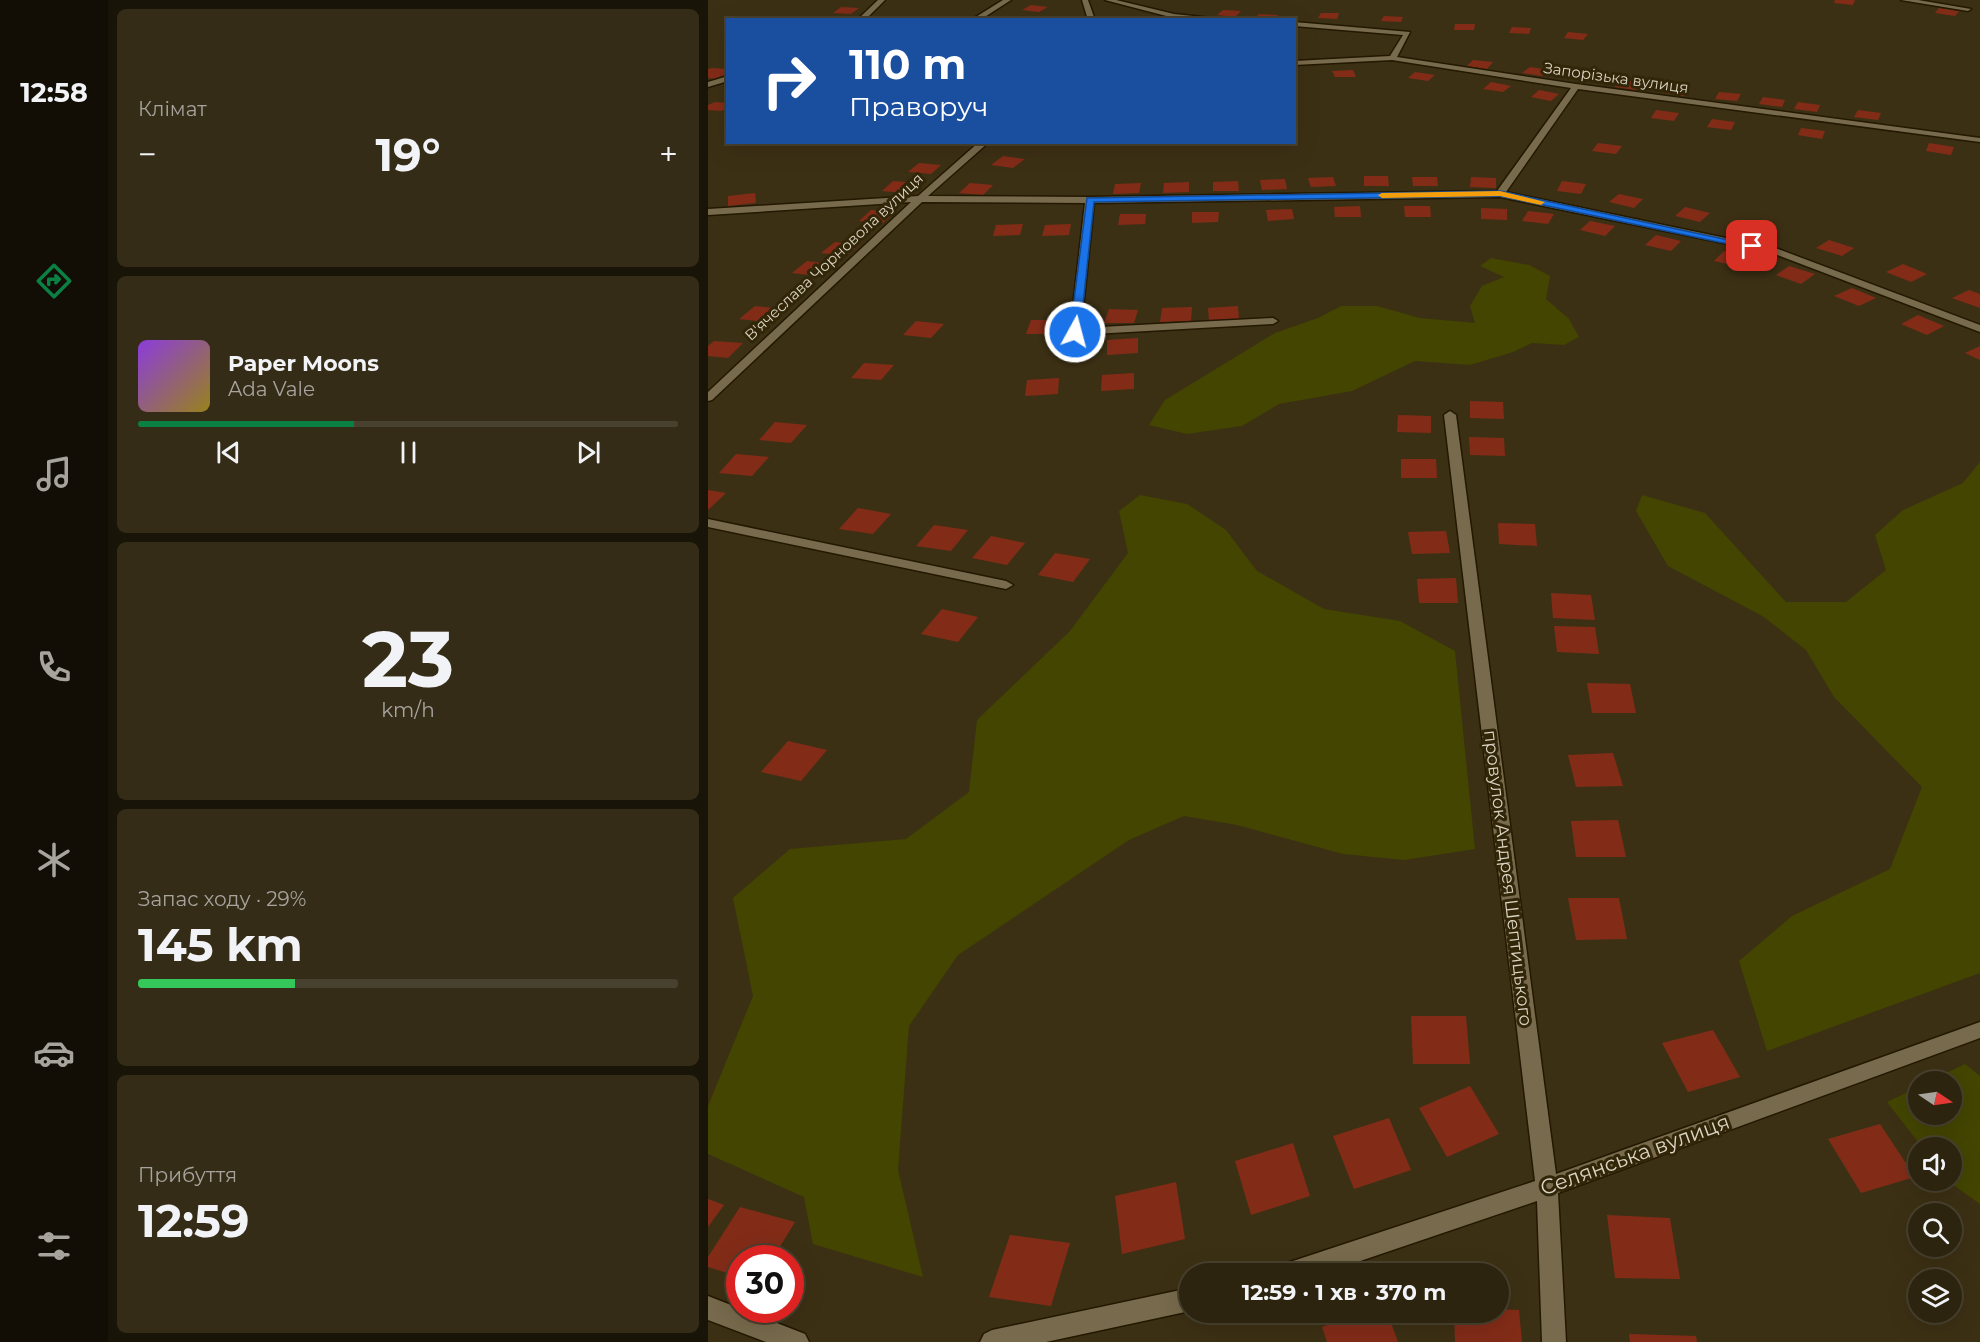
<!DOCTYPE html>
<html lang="uk">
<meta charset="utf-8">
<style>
body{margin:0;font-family:Montserrat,sans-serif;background:#352c18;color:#f1f3f6;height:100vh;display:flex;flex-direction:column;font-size:22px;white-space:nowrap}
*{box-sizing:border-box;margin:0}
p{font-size:20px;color:#a7a49e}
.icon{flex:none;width:33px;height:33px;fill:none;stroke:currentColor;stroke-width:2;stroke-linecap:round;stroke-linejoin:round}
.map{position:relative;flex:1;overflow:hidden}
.sheet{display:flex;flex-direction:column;gap:9px;padding:9px;background:#191408;width:600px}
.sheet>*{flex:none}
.guide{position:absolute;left:18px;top:18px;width:570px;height:126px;border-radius:0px;box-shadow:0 6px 24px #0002,0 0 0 2px #48412f;background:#1a4fa0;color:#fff;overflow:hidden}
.needle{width:39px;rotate:103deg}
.controls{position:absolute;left:1200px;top:1071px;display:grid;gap:12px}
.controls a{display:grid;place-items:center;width:54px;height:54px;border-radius:50%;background:#2d240f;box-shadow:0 6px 24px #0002,0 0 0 2px #48412f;font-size:30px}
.speed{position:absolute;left:18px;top:1245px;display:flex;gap:12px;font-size:30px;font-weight:700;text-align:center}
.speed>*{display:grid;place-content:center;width:78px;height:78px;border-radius:50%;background:#2d240f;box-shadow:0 6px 24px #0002,0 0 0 2px #48412f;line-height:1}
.speed .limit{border:9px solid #d22;background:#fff;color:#111}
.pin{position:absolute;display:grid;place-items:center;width:51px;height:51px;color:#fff;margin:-26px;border-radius:12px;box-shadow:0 3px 9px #0006}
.me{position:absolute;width:66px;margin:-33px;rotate:7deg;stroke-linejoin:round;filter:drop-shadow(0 0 4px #0008)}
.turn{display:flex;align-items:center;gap:21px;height:126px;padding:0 24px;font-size:27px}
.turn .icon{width:78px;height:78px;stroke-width:2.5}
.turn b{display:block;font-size:42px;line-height:51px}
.big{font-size:45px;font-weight:700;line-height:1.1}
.sheet .card{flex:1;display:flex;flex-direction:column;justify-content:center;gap:9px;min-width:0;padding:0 21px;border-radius:9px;background:#352c18}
.sheet .dial{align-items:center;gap:0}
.dial b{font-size:78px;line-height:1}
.song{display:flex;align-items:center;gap:18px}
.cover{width:72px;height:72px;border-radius:9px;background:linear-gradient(135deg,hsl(270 70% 55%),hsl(50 70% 35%))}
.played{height:6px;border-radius:3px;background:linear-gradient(90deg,#0b8043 40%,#48412f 40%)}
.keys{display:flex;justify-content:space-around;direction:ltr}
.heat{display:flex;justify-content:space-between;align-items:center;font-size:33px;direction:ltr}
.charge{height:9px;border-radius:4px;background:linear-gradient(90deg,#34c759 29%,#48412f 0)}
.trip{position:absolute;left:471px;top:1263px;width:330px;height:60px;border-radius:30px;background:#2d240f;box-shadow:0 6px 24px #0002,0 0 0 2px #48412f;font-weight:700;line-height:60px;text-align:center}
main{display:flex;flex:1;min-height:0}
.dock{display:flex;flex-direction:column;width:108px;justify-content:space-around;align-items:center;background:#120e06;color:#a7a49e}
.dock .icon{width:42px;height:42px}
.dock .on{color:#0b8043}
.dock b{font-size:27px;color:#f1f3f6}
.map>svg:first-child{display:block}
</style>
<main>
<nav class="dock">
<b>12:58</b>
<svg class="icon on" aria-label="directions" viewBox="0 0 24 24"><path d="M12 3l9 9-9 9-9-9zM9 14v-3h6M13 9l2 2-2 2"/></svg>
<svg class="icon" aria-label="music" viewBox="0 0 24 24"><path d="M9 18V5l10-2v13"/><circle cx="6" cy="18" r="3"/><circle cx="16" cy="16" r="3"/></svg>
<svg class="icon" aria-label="phone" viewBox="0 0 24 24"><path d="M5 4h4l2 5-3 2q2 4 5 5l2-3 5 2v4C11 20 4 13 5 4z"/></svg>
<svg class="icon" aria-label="climate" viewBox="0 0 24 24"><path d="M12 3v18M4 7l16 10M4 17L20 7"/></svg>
<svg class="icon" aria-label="car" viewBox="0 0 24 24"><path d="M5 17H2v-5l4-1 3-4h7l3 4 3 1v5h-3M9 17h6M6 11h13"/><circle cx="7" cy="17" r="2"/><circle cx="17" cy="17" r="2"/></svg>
<svg class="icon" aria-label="filters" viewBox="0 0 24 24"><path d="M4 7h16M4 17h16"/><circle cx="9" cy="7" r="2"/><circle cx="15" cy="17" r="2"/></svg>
</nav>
<section class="sheet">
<div class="card"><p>Клімат</p>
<div class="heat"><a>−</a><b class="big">19°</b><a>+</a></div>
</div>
<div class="card">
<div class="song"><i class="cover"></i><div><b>Paper Moons</b><p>Ada Vale</p></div></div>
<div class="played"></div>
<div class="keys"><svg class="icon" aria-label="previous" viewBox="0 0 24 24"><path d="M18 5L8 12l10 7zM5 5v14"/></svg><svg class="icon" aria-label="pause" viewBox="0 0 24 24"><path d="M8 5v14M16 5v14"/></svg><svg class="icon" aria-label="next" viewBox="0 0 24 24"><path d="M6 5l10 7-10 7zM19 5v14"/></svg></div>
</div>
<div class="card dial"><b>23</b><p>km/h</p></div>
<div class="card"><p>Запас ходу · 29%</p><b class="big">145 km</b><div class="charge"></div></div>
<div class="card"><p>Прибуття</p><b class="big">12:59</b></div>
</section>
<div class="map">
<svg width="1272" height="1342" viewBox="0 0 1272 1342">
<rect width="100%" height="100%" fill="#3c3014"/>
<!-- green -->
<g fill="#434500">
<polygon points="783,258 821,265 842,276 838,299 861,319 871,337 856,345 824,343 805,352 762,365 707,361 644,391 571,404 534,426 479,434 441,425 457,400 567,333 610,318 633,306 669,306 712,318 767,323 762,306 774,286 796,277 772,266"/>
<polygon points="1272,462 1272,973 1059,1051 1031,961 1084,916 1182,869 1214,787 1126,697 1098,650 1056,617 960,566 928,511 934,495 997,513 1078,602 1138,602 1178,570 1167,535 1195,510 1255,483"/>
<polygon points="432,495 479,504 518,530 549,571 616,609 692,621 747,651 767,849 696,860 635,854 529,825 476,816 421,840 250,955 201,1026 190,1170 215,1277 105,1244 96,1197 0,1154 0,1106 45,996 25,898 82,849 198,839 261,792 269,720 362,631 420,553 411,511"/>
<polygon points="1257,1064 1272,1076 1272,1204 1240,1181 1244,1180 1244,1148 1214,1147 1179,1102 1210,1087 1210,1114 1244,1114 1244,1082 1221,1081"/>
</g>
<!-- building -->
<g fill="#822c18">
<polygon points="1127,0 1147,0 1145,5 1126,3"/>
<polygon points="323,5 340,7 331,12 314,10"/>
<polygon points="133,7 151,8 143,14 125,13"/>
<polygon points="1231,8 1251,11 1247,16 1227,13"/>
<polygon points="515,10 533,11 527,17 509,15"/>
<polygon points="613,13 631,13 629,19 610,18"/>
<polygon points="551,14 570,15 565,20 546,19"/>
<polygon points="676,16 695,17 693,22 673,21"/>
<polygon points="747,24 767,24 766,30 746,30"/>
<polygon points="804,27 823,28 821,34 801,33"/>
<polygon points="860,32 880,34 875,40 856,38"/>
<polygon points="765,60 785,62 779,69 759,66"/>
<polygon points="822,67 841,70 834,76 814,73"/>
<polygon points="4,68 20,69 20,73 8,79 0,78 0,69"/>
<polygon points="645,70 648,77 627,77 624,71"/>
<polygon points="707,72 727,75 720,81 700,78"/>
<polygon points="912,80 933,83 928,90 907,87"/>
<polygon points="783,82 803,86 795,92 775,89"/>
<polygon points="960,86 982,89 977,96 956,93"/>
<polygon points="831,90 851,94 843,101 823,97"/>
<polygon points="1011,92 1033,94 1029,101 1007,99"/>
<polygon points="1055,97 1077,100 1074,107 1051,104"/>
<polygon points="7,102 20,103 20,108 13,111 0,110 0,105"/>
<polygon points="1090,102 1112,105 1109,112 1086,109"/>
<polygon points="948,110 971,113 966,121 943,118"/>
<polygon points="1150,110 1173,113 1170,120 1146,117"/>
<polygon points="1004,119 1027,122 1023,130 999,127"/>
<polygon points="1093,128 1117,131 1114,139 1090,135"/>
<polygon points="890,143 914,146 908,154 884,151"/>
<polygon points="1221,143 1246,147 1243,155 1218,151"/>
<polygon points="295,156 317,159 305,168 283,165"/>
<polygon points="211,163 233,165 223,174 200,172"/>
<polygon points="656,176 680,176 681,186 656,186"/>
<polygon points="625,177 628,186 603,187 600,178"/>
<polygon points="704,177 729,177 730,186 705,186"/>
<polygon points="763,177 788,178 788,188 762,187"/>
<polygon points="577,179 579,189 554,190 552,180"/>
<polygon points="185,181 208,183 198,193 174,191"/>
<polygon points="530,181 531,191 505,191 505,182"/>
<polygon points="854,181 878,184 873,194 849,191"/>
<polygon points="481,182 481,192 455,193 456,183"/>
<polygon points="262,183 285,185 275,195 251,193"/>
<polygon points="433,183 431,193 405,194 407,184"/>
<polygon points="47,193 48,203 20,206 20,196"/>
<polygon points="911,194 935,199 926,208 901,202"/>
<polygon points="652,206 653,217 627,217 626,207"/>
<polygon points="696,206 722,206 723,217 697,217"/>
<polygon points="977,207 1002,213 992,222 967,216"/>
<polygon points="773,208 799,209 799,220 773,219"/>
<polygon points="584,209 586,219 560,221 558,210"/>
<polygon points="163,210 187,212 175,223 151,221"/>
<polygon points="820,211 846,214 840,224 814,221"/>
<polygon points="484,212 511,212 510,222 484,223"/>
<polygon points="412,214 438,214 437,224 410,225"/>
<polygon points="882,221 907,226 897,236 872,230"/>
<polygon points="1043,222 1069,227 1060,237 1034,231"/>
<polygon points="315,224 312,235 285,236 288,225"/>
<polygon points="363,224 361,235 334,236 337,225"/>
<polygon points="948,235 973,241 963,251 937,245"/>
<polygon points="1121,240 1146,248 1134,256 1108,248"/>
<polygon points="127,242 151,245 138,256 113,253"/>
<polygon points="1016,251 1042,257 1033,267 1006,261"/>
<polygon points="99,261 124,264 110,276 84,273"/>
<polygon points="1195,264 1219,274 1203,282 1178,272"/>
<polygon points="1081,266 1107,274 1093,284 1068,275"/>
<polygon points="1144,288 1168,298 1151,306 1126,296"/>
<polygon points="1261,290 1272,294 1272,308 1244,298"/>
<polygon points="47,306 74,309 59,322 31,319"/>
<polygon points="530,306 531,320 501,321 500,308"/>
<polygon points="484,307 483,321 452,322 454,308"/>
<polygon points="401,309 430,310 426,323 396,323"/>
<polygon points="1210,315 1236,326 1219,335 1193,324"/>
<polygon points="323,320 353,320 348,334 318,334"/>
<polygon points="208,321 236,324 223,338 195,335"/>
<polygon points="430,338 430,353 399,355 399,340"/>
<polygon points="6,341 35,343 20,358 0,356 0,346"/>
<polygon points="1272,346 1272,360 1257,353"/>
<polygon points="156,363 186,365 173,380 143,378"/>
<polygon points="426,373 426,389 393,391 394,375"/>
<polygon points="351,378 350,394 317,396 319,380"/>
<polygon points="762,401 795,402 796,419 762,418"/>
<polygon points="690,415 723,416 723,433 689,432"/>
<polygon points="67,422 99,425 83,443 51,440"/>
<polygon points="761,437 796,438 797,456 762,455"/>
<polygon points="28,454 61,457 44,476 11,473"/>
<polygon points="693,459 728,459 729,478 693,478"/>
<polygon points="0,490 18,493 0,510"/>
<polygon points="150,508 183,514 165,534 131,529"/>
<polygon points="790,523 827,524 829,546 791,544"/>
<polygon points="226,525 260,530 243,551 208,546"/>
<polygon points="738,531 742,553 704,554 700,532"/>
<polygon points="283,536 317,543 299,565 264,558"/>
<polygon points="347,553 382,559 365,582 330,575"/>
<polygon points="748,578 750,603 711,603 709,579"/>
<polygon points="843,593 883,595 887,620 845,618"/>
<polygon points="234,609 270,617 250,642 213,634"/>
<polygon points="846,626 887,627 891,654 849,652"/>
<polygon points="879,683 922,684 928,713 884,713"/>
<polygon points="80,741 119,750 93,781 53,772"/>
<polygon points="905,753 915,786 868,787 860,755"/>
<polygon points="910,820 918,857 868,857 863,821"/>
<polygon points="860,898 911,898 919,939 868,940"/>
<polygon points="703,1016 758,1016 762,1064 705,1064"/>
<polygon points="1005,1030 1032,1077 980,1092 954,1043"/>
<polygon points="762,1086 791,1134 739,1157 711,1108"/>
<polygon points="681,1118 703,1170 646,1189 625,1136"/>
<polygon points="1172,1124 1207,1177 1153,1193 1120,1139"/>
<polygon points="585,1143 602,1196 543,1215 527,1161"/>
<polygon points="468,1182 477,1239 414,1254 407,1196"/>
<polygon points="0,1199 16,1205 0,1227"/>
<polygon points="32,1207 87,1222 65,1258 32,1258 32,1277 0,1267 0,1257"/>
<polygon points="899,1215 962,1218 972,1279 907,1278"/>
<polygon points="302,1235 362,1243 343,1306 281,1297"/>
<polygon points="790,1309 811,1310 814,1342 747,1342 746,1312 790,1312"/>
<polygon points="654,1312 679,1312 690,1342 619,1342 614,1327"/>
<polygon points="921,1334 988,1336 989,1342 922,1342"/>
</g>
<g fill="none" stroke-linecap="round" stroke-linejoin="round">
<!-- street casing -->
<g stroke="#231800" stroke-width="3">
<g id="street">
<polygon points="170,0 177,0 157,20 149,20"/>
<polygon points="295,0 303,0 272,20 263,20"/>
<polygon points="374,0 380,0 387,20 380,20"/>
<polygon points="397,0 408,0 466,14 523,20 466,18"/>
<polygon points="1193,0 1210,0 1263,9 1260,11"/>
<polygon points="586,22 702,32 689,57 868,84 1272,138 1272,142 870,89 798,192 1070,249 1272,325 1272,332 1064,253 792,197 386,203 373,328 565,318 570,321 565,324 367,335 362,332 377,203 214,202 4,400 0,401 0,392 203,202 0,215 0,209 210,196 271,142 281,142 220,196 382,197 789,191 863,88 684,60 586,65 586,61 682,56 695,35 586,26"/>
<polygon points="20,76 20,81 0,87 0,82"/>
<polygon points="742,411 748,415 848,1174 1272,1022 1272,1038 850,1193 858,1342 834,1342 829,1201 614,1274 568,1274 571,1266 579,1263 827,1181 736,415"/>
<polygon points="0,519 298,581 305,585 298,589 0,527"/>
<polygon points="482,1288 482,1311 338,1342 272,1342 276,1334 284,1330"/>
<polygon points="0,1296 97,1334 101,1342 58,1342 0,1320"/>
</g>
</g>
<!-- street -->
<use href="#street" fill="#786a4c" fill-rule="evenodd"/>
</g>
<!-- route -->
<polygon fill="#1a73e8" stroke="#114b97" stroke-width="1.5" points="792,191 1048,246 1044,249 792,196 386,202 372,332 367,335 362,332 379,198"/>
<!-- slow -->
<polygon fill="#f59e0b" points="792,191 837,202 833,205 792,196 674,198 670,195 674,193"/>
<g text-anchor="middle" stroke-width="6" stroke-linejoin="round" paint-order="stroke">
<!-- far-street labels -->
<g font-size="15" fill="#dbd4c3" stroke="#322609">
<text transform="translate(908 78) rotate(8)" y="5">Запорізька вулиця</text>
<text transform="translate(126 257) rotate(-43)" y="5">В'ячеслава Чорновола вулиця</text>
</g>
<!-- street labels -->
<g font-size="18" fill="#dbd4c3" stroke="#322609">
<text transform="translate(800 878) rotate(83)" y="6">провулок Андрея Шептицького</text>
</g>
<!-- near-street labels -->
<g font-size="21" fill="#dbd4c3" stroke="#322609">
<text transform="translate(927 1155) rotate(-20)" y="7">Селянська вулиця</text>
</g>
</g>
</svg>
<div class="controls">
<a><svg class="needle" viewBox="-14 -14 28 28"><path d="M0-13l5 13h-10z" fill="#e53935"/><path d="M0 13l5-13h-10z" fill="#a7a49e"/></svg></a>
<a><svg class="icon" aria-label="sound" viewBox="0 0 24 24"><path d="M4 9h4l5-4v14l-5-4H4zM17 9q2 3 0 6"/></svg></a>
<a><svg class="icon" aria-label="search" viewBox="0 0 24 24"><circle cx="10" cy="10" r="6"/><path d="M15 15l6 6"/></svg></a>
<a><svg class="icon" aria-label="layers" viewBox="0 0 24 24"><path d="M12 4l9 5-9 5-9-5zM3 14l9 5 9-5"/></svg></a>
</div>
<div class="speed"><div class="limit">30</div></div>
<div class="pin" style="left:1044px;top:246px;background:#d93025"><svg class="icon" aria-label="arrive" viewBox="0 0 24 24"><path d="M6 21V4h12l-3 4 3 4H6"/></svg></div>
<svg class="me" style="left:367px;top:332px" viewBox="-20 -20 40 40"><circle r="17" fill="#1a73e8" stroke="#fff" stroke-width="3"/><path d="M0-11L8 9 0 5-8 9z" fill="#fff"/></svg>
<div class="trip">12:59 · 1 хв · 370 m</div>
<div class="guide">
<div class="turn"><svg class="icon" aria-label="right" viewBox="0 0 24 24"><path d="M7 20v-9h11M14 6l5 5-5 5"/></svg><div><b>110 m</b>Праворуч</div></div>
</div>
</div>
</main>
